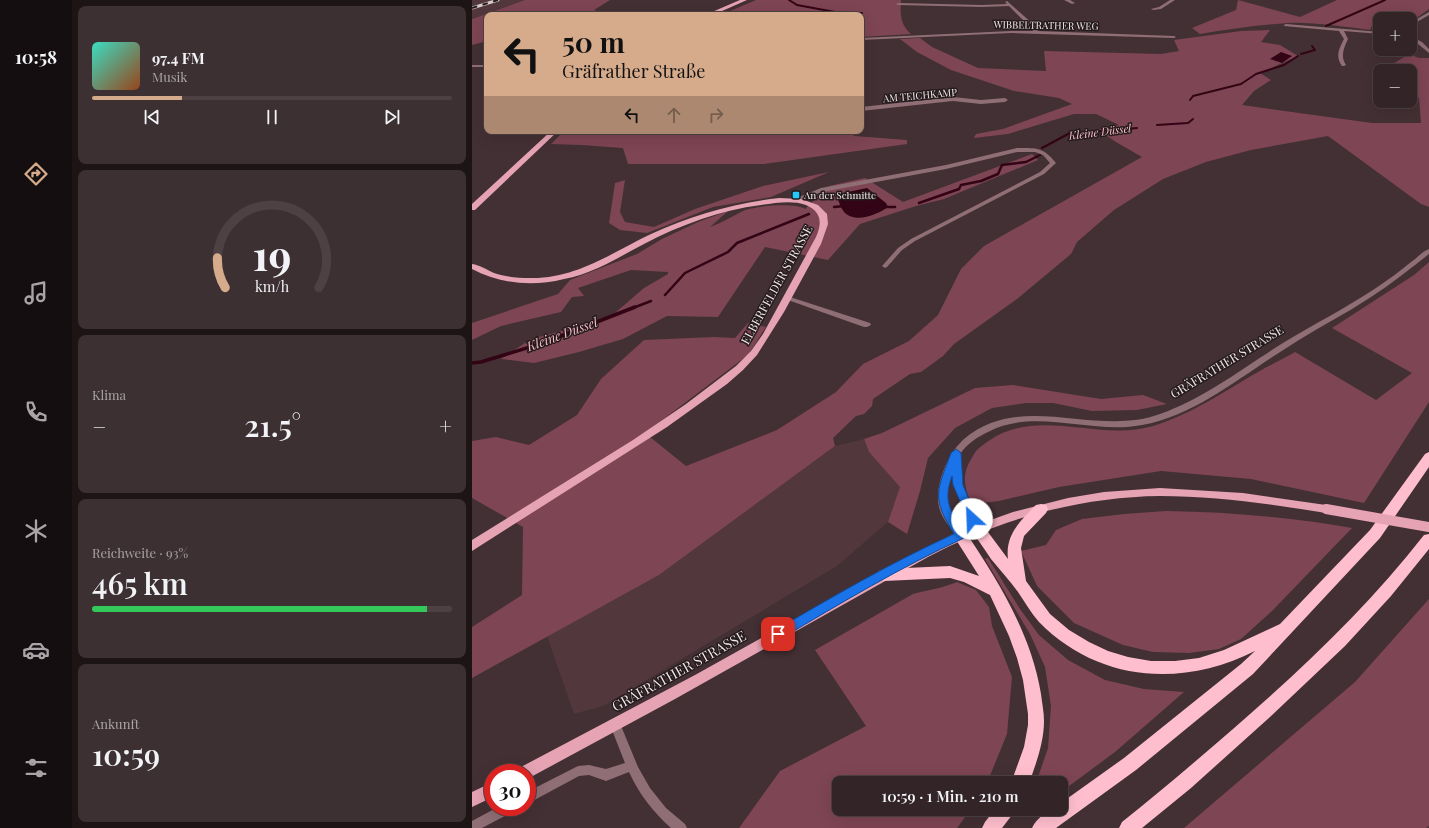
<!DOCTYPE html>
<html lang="de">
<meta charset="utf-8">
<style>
body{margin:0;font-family:"Playfair Display",serif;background:#3d3033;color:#f1f3f6;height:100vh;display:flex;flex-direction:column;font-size:15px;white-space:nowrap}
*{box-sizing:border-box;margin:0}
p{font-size:13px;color:#a8a4a7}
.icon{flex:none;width:22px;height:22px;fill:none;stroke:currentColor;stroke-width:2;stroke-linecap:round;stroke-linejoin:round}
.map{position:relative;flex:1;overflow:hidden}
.details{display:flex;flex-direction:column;gap:6px;padding:6px;background:#1c1415;width:400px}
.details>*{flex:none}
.hud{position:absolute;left:12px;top:12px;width:380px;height:122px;border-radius:8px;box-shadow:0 4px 16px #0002,0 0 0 1px #4d4144;background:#d6ab8b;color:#111;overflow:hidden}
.buttons{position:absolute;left:901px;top:12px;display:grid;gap:8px}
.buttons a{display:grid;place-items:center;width:44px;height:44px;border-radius:8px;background:#322427;box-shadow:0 4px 16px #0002,0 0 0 1px #4d4144;font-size:20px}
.speed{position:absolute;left:12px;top:764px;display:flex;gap:8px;font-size:20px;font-weight:700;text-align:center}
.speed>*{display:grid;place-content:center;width:52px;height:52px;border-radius:50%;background:#322427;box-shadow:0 4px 16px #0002,0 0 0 1px #4d4144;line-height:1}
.speed .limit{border:6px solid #d22;background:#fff;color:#111}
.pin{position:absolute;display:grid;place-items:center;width:34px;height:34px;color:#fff;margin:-17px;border-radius:8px;box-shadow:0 2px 6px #0006}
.me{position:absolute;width:44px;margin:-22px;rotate:335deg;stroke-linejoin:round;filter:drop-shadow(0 0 3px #0008)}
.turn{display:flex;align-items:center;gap:14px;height:84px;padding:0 12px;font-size:18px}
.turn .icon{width:52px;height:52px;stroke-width:2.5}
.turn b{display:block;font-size:28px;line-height:34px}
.lanes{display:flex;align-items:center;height:38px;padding:0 12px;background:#0003;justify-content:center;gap:20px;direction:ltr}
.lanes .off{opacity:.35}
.big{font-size:30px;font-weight:600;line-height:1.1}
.details .tile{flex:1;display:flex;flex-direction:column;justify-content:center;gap:6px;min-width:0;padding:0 14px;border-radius:8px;background:#3d3033}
.details .dial{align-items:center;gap:0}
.dial svg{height:104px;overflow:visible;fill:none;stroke:#4d4144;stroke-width:7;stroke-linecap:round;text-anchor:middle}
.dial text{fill:#f1f3f6;stroke:none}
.song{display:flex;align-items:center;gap:12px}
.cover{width:48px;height:48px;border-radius:6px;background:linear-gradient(135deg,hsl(170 70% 55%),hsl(20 70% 35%))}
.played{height:4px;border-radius:2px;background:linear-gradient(90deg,#d6ab8b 25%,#4d4144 25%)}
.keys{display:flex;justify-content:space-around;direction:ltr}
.heat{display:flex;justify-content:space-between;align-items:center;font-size:22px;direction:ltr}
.charge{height:6px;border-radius:3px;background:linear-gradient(90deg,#34c759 93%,#4d4144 0)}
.trip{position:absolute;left:360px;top:776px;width:236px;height:40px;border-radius:8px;background:#322427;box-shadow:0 4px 16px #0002,0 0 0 1px #4d4144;font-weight:600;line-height:40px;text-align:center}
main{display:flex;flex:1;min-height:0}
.menu{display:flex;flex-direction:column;width:72px;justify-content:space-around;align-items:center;background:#140e10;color:#a8a4a7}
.menu .icon{width:28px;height:28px}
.menu .active{color:#d6ab8b}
.menu b{font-size:18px;color:#f1f3f6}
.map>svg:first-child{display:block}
</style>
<main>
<nav class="menu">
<b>10:58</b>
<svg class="icon active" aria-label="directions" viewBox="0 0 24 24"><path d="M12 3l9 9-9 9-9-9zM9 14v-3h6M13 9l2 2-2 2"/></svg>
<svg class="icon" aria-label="music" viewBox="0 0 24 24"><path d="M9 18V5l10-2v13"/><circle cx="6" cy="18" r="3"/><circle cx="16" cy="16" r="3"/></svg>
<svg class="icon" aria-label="phone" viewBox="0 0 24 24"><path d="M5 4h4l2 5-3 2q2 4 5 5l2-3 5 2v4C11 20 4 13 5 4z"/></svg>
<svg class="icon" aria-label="climate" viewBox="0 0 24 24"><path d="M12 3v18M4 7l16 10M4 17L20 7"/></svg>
<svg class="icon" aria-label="car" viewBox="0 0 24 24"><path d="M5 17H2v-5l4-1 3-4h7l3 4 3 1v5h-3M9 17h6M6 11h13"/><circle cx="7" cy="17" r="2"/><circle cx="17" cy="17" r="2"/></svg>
<svg class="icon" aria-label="filters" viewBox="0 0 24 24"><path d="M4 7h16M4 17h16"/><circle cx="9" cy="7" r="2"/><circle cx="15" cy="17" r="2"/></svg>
</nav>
<section class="details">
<div class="tile">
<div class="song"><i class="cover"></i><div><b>97.4 FM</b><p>Musik</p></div></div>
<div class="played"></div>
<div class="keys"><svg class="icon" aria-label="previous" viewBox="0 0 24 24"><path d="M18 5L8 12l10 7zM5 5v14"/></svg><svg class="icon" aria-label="pause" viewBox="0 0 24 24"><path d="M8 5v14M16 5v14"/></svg><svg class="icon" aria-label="next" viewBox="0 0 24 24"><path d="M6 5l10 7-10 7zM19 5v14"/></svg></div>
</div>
<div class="tile dial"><svg viewBox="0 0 100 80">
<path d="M14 69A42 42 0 1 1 86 69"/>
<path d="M14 69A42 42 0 0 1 8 46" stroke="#d6ab8b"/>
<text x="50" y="56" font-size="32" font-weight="700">19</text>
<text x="50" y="72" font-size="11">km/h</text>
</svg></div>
<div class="tile"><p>Klima</p>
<div class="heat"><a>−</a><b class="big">21.5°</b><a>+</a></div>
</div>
<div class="tile"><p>Reichweite · 93%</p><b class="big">465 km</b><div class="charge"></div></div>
<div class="tile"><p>Ankunft</p><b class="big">10:59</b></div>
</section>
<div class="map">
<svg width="957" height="828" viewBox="0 0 957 828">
<rect width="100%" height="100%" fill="#433034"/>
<!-- built -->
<g fill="#52373d">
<polygon points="0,0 53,0 0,19"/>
<polygon points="392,439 397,452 429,487 416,522 365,566 131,706 102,714 75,636 187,575 363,446"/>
</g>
<!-- green -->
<g fill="#7e4554">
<polygon points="53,0 138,0 122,10 137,15 15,15 15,41 0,45 0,19"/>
<path d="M284,0H429C428,14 428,24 439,34L389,37V15H249Z"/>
<path d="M766,0L828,17L865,0H957V9L938,23V19H908V22H902L898,30C874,27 840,22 816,23C786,25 757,29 728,34L720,28L764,10Z"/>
<polygon points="798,30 789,42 808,45 826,56 788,73 799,80 782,91 770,105 900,123 949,123 947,98 938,91 938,71 911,70 937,54 947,58 957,58 957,207 949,204 856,136 779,150 734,162 691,179 642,210 605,242 599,254 545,299 482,344 471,356 449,372 438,374 401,399 400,406 392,414 384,416 361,438 363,446 187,575 0,678 0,627 50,595 51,527 0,498 0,441 24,437 57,445 105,415 129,379 172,340 242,337 263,338 276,323 294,327 276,355 173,433 214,466 305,430 364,392 391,364 437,341 466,315 489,269 512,246 670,157 644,142 626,130 647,125 624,114 602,114 536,134 502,138 504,134 531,129 600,104 587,98 542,91 479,70 445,52 428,39 448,38 460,47 506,68 574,71 572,51 689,54 707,51 702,40 769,31"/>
<polygon points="92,131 381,131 382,136 435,140 435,144 292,164 156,164 151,148 110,145 79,144"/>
<path d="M560,154L566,160L472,199L444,206L388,224L356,260L293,247L246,317L195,316L151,339L107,352L62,363L29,359L59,339L136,319L172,288L196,274V272L159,270L106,288L112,296L100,297L89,312L29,326L0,340V323L86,294L98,280L165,254L190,239L226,222L256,211L238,227C249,223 259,217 269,212C279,206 323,202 333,209L357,186L393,178L431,202Z"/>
<polygon points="357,172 299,197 241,207 175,233 148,230 137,223 143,183 153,180 148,212 153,222 182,227 223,209 291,186"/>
<path d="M957,262V402L892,503L779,479L689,471L587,487L527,501L499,504C492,485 489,474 501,456C505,448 511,445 518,440C568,407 627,442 681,426C720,414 751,392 786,372C798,365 811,359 823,352L904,400L940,373L860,328L942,275Z"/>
<polygon points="541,385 629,399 671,395 695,404 665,410 620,411 581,403 554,403 520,408 483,428 456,458 448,491 435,534 416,522 428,487 397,452 392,439 410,433 503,388"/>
<path d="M694,511C756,512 818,517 880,528L800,611L769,639L747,649L717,653L681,652L651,645L602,623L565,586L549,551L574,545L584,530L610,519L652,514Z"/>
<polygon points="516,558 548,609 567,635 596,660 633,680 672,689 712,692 643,752 589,792 589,783 564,783 576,748 579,706 573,667 558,634 513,559"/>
<path d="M485,582L504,590L517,607L520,626L540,677L535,734L515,783H367V809H499L485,828H267L308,771L394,726L343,650L441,594C456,590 471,588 485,582Z"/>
<polygon points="957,599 957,826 954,828 712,828 883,682"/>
</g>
<!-- water -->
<g fill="#330415">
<polygon points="809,52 820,56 810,63 798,59"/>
<path d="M395,188L414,203L416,207C404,215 384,224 372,212C369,208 367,202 365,197L371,193Z"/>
</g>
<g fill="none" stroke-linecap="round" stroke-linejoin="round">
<!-- stream-far2 -->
<g stroke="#330415" stroke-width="2">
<polyline points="317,0 325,5 363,12 368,15 390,13"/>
<polyline points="854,26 913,0"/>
<polyline points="829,54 843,50 840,46"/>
<polyline points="718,100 721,96 769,84 784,74 812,65 826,56"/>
<polyline points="685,125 716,123 721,119"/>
<polyline points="596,134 665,128"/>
</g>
<!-- stream-far1 -->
<g stroke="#330415" stroke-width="2.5">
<polyline points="570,148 596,134 605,133"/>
<polyline points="447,203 487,189 489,185 509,181 526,174 530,165 554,162 568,155"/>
<polyline points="362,207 372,206"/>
<polyline points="413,207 423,207"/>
<polyline points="193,295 213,273 256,252 265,243 337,214"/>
<polyline points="161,308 179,301"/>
</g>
<!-- stream -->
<polyline stroke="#330415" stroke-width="3.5" points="0,363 9,362 71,343 163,307"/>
<!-- minor -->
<g fill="#8f6e75" fill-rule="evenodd">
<polygon points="592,0 598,0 603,3 600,4"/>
<polygon points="698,0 703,0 689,9 681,10 679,9 687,7"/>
<polygon points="535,1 561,24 566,31 702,36 704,37 702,38 539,33 389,40 389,38 539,31 561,31 557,26 537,6 510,7 426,5 424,4 426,3 510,5 535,4 533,2"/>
<polygon points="957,12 957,15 938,26 938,23"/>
<path d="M814,24L908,32V34L872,31L876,39C872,48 868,56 874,65L872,66H870C863,56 867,49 872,39L867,31L812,26V25Z"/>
<polygon points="938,36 950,42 957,49 957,53 946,44 938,39"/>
<rect x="0" y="65" width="15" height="2"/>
<polygon points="481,97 509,100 533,98 536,100 533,102 509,104 481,101 389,111 389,107"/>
<path d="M545,148C565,148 571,147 584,163L572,174L443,241L430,250L415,267L413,268L410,266L411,265L426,248L439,239L568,172L578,163L571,155L563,152H545L474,169L350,192L323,202L320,200L349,188L474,165Z"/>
<path d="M957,249V254C938,269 919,284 899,297C872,315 843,329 816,347C770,375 725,415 670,425C619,435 564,407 516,432C505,437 495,444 488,454L490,485L499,510L510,528L508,530L505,532L502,530C491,510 482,493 481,470C476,484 472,502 480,516C484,523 489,528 493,535L491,538L488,539L485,538C479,528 470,519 467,507C462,486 476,453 492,439C550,390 623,438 688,414C733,398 771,368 811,343C842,324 874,308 904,288C916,280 928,271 939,262C945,258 951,251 957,249Z"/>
<polygon points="315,296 398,323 399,325 395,327 392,327 313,299 312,298"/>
<path d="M143,720L147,721L166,767L178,788L194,808L213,824L215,828H199C181,812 167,794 157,772L134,781L117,775L107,776L55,804V792L106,766L117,765L134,769L153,763L138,725L139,721Z"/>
<polygon points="26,807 44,807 42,811 10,828 0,828 0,821"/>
</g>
<!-- primary -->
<g fill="#e6a3b3" fill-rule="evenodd">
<polygon points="268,0 275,0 241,15 233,15"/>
<polygon points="79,131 86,131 3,210 0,210 0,204"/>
<path d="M307,198L329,199L346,205L355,214L356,224L349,244L312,312L285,355L271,370L255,384L195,427L0,551V540L161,440L214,404L264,366L279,351L291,334L344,237C350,223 350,212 334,205C320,200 304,203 289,205C249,210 208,225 172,244C156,252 142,261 126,268C115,273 103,277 92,279C60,287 29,284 0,269V264C8,265 15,270 22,273C34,277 46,278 58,278C104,279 139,253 179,234C220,215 262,203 307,198Z"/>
<path d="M688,488L771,493L854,505L858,506L860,509L858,512L854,513C799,504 744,496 688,496C608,497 527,519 456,557L203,699L57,778L55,779V773H45L47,768L223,675L411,570L485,532L541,512L596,498L632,492Z"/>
<polygon points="21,782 21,797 0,807 0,792"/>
</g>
<!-- motorway -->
<g fill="#ffbecd" fill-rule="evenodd">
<path d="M957,452V467L908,538L781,674L664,770L584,828H560C565,817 577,809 589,809V803L652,758L769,664L783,651C710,688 626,682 567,622C559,613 553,602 546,592C538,581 528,570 519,559C513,550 507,541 500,532L498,528L500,524L505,523L510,524L536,559C533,535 548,521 564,505L569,504L574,505L576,509L574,513L552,536L549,548L554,581L578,614L597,630L617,642L636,651L656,657L679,661H703L727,658L752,650L808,624L898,530L953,454Z"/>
<path d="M488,530L493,531C526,581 559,633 569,694C570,703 572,712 572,721C572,742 564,764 557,783H539L552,747L556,725V714L551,680L545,658L537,636L518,595L492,582L478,578L412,581L407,579L405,575L407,571L412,569L478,566L507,576L481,535L483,531Z"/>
<path d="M957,534V549L919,596L873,646L798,717L719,788L670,828H647L650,822C688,792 725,760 761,729C830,669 896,607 952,535Z"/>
<polygon points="523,809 543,809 540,815 530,828 510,828 513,822"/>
</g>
<!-- rail casing -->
<g stroke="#d7c9cc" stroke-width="3">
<polyline id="rail" points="0,8 26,0"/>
</g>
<!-- rail -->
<use href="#rail" stroke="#241b1d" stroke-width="2" stroke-dasharray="5.5" stroke-linecap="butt"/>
<!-- primary-bridge -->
<polyline stroke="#e6a3b3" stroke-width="10" points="854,509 957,527"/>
</g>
<!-- route -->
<path fill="#1a73e8" stroke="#114b97" d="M484,449L489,453L491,485L505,519L504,522H497L481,485L480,476C470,504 480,511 493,535L492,538C429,567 369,603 310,638L306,639L302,638L300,634L302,631C360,597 420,562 482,534C459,497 465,491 479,453Z"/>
<!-- markers -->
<rect fill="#21c9fd" stroke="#241b1d" stroke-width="1.5" x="320" y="191" width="8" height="8" rx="2"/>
<g text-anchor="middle" stroke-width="3" stroke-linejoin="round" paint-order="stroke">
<!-- far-street labels -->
<g font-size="10" fill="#f5e8eb" stroke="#241b1d">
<text transform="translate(574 25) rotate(1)" y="4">WIBBELTRATHER WEG</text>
<text transform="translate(448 95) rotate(-5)" y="4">AM TEICHKAMP</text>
</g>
<!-- far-poi labels -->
<g font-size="10" fill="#f5e8eb" stroke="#241b1d" text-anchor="start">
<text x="332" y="199">An der Schmitte</text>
</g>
<!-- far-water labels -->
<g font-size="11" font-style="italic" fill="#fabbca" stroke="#241b1d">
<text transform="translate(628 132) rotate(-7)" y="4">Kleine Düssel</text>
</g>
<!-- street labels -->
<g font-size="12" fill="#f5e8eb" stroke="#241b1d">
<text transform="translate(305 285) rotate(-61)" y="4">ELBERFELDER STRASSE</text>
<text transform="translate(755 362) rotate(-31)" y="4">GRÄFRATHER STRASSE</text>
</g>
<!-- water labels -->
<g font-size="13" font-style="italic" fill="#fabbca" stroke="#241b1d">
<text transform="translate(90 334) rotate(-20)" y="5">Kleine Düssel</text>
</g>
<!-- near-street labels -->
<g font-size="14" fill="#f5e8eb" stroke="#241b1d">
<text transform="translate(207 671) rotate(-29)" y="5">GRÄFRATHER STRASSE</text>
</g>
</g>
</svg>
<div class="buttons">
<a>+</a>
<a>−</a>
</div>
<div class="speed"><div class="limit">30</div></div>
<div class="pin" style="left:306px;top:634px;background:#d93025"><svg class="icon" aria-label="arrive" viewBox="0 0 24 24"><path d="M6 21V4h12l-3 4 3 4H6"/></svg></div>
<svg class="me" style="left:500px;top:519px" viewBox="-20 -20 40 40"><circle r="19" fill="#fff"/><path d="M0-13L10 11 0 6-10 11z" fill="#1a73e8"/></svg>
<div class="trip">10:59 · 1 Min. · 210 m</div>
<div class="hud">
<div class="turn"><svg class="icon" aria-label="left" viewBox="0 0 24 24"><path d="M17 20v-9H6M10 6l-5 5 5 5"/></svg><div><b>50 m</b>Gräfrather Straße</div></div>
<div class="lanes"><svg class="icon" aria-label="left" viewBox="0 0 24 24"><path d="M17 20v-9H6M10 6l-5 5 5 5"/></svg><svg class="icon off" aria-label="ahead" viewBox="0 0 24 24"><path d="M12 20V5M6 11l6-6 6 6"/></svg><svg class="icon off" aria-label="right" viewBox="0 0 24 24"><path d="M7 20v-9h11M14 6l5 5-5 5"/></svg></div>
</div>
</div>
</main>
